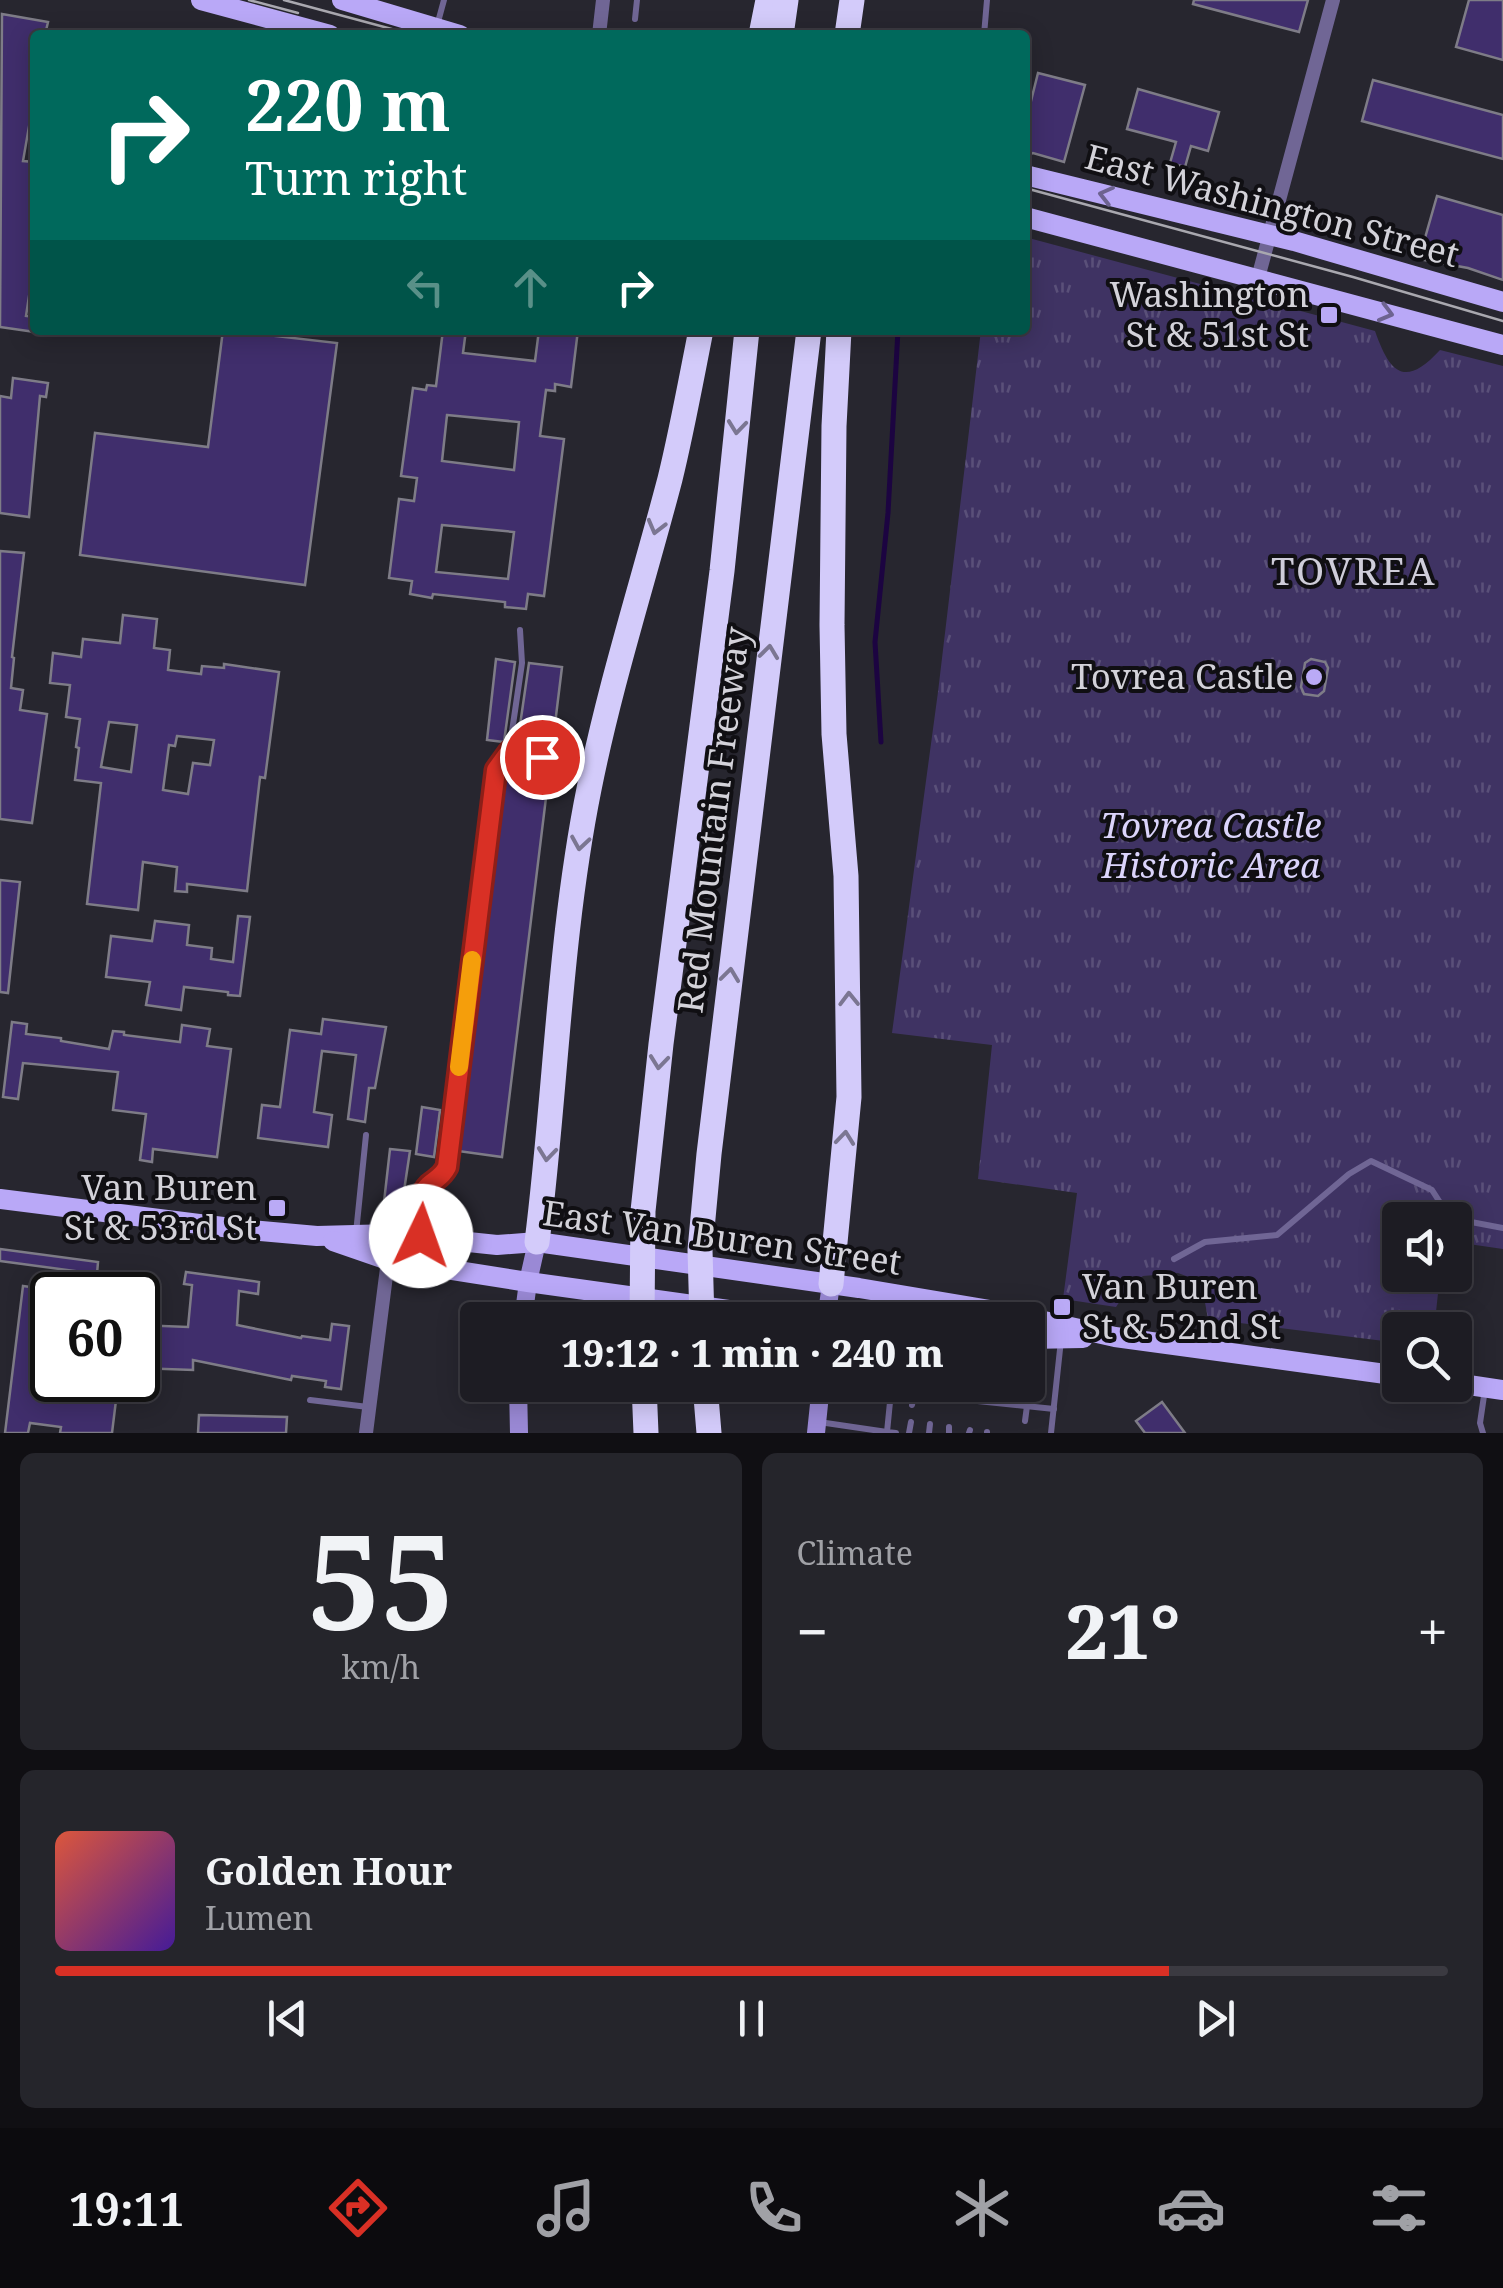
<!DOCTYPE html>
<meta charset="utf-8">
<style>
body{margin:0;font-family:"Noto Serif",serif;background:#25252b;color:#f1f3f6;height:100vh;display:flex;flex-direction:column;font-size:38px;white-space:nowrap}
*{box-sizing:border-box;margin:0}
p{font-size:32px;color:#a0a1a6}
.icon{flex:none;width:55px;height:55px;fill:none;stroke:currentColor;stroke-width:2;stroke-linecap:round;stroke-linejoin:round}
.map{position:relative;height:1433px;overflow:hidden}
.drawer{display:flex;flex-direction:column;gap:20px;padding:20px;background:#100f13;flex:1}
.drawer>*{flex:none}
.top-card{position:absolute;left:30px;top:30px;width:1000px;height:305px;border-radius:10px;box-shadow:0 5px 25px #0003,0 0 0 2px #3b3a41;background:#00695c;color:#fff;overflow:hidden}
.buttons{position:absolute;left:1382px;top:1202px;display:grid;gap:20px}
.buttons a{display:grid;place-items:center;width:90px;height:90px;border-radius:10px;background:#1d1c23;box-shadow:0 5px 25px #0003,0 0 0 2px #3b3a41;font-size:50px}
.speed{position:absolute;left:30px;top:1272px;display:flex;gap:20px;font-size:50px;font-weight:700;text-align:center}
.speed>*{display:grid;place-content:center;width:130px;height:130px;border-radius:50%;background:#1d1c23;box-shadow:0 5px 25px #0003,0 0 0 2px #3b3a41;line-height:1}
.speed .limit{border:5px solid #111;border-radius:15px;background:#fff;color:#111}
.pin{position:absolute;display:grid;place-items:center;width:85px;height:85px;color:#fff;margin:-42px;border:5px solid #fff;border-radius:50%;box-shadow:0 2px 10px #0007}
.me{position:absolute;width:110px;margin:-55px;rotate:3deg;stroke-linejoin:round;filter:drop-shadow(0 0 8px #0008)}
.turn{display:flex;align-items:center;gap:35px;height:210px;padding:0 50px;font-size:45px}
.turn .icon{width:130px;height:130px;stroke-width:2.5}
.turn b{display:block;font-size:70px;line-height:85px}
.lanes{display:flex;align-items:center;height:95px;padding:0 50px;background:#0003;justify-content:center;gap:50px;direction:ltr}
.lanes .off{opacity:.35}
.big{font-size:75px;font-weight:800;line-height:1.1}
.drawer .card{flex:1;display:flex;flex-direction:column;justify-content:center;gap:15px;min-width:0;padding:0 35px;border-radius:15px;background:#25252b}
.drawer .dial{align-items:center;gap:0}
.dial b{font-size:130px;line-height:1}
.song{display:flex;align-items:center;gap:30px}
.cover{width:120px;height:120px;border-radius:15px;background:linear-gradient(135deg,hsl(10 70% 55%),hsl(260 70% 35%))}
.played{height:10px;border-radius:5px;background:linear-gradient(90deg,#d93025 80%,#3b3a41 80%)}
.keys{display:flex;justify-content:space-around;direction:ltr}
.heat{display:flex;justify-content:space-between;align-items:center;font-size:55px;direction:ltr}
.drawer .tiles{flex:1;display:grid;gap:20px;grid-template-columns:1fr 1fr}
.card:last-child{grid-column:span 2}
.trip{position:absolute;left:460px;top:1302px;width:585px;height:100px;border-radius:10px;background:#1d1c23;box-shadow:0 5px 25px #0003,0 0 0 2px #3b3a41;font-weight:800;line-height:100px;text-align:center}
.dock{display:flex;height:160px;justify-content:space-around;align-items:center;background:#0c0b0e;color:#a0a1a6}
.dock .icon{width:70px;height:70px}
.dock .current{color:#d93025}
.dock b{font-size:45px;color:#f1f3f6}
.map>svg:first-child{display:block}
</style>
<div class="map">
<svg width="1503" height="1433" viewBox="0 0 1503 1433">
<defs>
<pattern id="park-tufts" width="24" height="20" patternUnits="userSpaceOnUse" patternTransform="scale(2.5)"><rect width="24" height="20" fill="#3f3363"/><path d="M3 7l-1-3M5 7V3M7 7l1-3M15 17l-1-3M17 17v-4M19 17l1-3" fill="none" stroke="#5a5079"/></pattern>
</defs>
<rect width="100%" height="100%" fill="#27262f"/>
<!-- park -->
<path fill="url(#park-tufts)" d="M1025,237L1375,331C1390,374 1405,388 1440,350L1503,366V1249L1455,1242V1220H1400V1275H1440L1434,1330H1400V1343L1208,1319L1204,1297L1186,1276L1178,1273L1143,1276L1131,1284L1116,1307L1063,1299L1077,1193L978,1179L992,1045L892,1033L938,692L981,330H1025Z"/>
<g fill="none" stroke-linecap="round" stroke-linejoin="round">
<!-- stream -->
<polyline stroke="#1c0441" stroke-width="5" points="881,742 875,642 888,513 898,330"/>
</g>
<!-- building -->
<g fill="#402e6c" stroke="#7e7c87" stroke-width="2.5" fill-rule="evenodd">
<polygon points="1194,0 1308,0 1299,32 1193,4"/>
<polygon points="1469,0 1503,0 1503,60 1456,47"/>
<polygon points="2,14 48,22 45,35 35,35 35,92 23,161 35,162 35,284 31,283 26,316 35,317 35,332 0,327"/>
<polygon points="1038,73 1085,85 1064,162 1033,153 1025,156 1025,125"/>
<polygon points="1373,80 1503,115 1503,159 1362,121"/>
<polygon points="1138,89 1219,112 1208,151 1191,146 1185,167 1170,163 1176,142 1127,129"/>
<polygon points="1437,196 1503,215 1503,280 1468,268 1419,259"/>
<polygon points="223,330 337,343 305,585 80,555 95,433 208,447"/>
<path d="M443,330H466L463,353L535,361L539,330H578L571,387L555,384V391L546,390L540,436L564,439L544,596L528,594L526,609L505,607V602L433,594L432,598L410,594L412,581L389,578L399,499L414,501L417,478L401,476L413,388L426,390L427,385L436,386ZM447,415L519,422L514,470L442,461ZM442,525L514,532L508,579L436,572Z"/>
<polygon points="13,378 48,383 46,397 40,396 29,517 0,513 0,396 11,398"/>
<polygon points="0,551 24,553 12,657 14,658 11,688 23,690 20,710 47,714 32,823 0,819"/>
<path d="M123,615L157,619L154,648L170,650L168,670L201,674L202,666L224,668V664L279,672L265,778L260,777L247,891L187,884V892L175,891L177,867L143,862L138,910L87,904L101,783L75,780L79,748L76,747L80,719L66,717L70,685L50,683L53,653L81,657L83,639L120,643ZM109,722L137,725L131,772L101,767ZM177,736L214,740L210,765L193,763L188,794L163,790L169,745L175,746Z"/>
<polygon points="496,659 515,662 504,742 487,740"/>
<polygon points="1311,659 1325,662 1328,668 1324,691 1318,696 1304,694 1301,687 1305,663"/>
<polygon points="529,663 562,667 502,1157 458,1151 507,767 512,759 541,764 546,762 548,757 543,750 517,746"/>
<polygon points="0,880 20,882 8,993 0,992"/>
<polygon points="238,916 250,917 240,996 228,995 228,992 184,987 181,1010 146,1005 150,982 106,977 111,936 152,941 155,921 189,925 187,945 212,948 211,959 233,962"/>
<polygon points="323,1019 386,1027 375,1088 369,1088 365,1122 348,1119 356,1055 322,1051 314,1112 332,1115 328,1147 258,1138 262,1105 280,1107 290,1030 321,1034"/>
<polygon points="12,1022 27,1024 26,1034 61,1038 61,1041 109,1049 113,1031 124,1032 124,1035 180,1042 182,1025 210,1029 207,1046 231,1049 217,1157 153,1149 152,1162 140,1160 146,1114 113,1110 118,1072 23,1063 18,1099 3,1097"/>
<polygon points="422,1107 440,1110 434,1157 416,1154"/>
<polygon points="390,1149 410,1151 402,1204 384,1202"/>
<polygon points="0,1249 98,1262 97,1274 0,1261"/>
<polygon points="186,1272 259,1282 258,1294 239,1291 237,1325 301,1338 302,1336 330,1340 332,1324 349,1326 341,1389 325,1387 326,1381 292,1376 291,1380 193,1360 193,1370 138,1368 138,1325 188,1327 192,1285 184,1284"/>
<polygon points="23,1286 46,1289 42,1330 52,1331 52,1380 80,1380 118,1384 112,1433 60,1433 61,1427 30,1423 28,1433 5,1433"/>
<polygon points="1162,1402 1185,1433 1145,1433 1136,1421"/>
<polygon points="199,1415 287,1417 286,1433 198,1433"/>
</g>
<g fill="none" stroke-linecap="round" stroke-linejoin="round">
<!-- service -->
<g stroke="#706695" stroke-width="6">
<polyline points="635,19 637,0"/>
<polyline points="438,22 444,0"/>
<polyline points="984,35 987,0"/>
<polyline points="509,752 541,757"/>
<polyline points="356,1233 366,1135"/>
<path d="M416,1235C418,1222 418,1204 424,1192C429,1181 440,1179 447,1167L496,769L509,752L522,663L520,630"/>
<polyline points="1174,1259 1205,1242 1277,1235 1349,1174 1371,1161 1432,1190 1450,1218 1503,1228"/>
<polyline points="310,1400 368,1407"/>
<polyline points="912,1405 914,1394"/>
<polyline points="1025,1421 1027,1406"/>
<polyline points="819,1422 887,1432"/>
<polyline points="896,1433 887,1432 891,1392 1054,1409"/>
<polyline points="909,1433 911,1422"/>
<polyline points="929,1433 930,1424"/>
<polyline points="949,1433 949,1427"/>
<polyline points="969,1433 970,1430"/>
<polyline points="987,1433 987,1432"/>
<polyline points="1051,1433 1061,1340"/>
<polyline points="1483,1433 1480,1423 1485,1389"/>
</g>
<!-- minor -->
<g stroke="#706695" stroke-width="14">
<polyline points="599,35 603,0"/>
<polyline points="1258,278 1333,0"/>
<polyline points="366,1433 388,1260"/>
</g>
<!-- secondary -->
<g stroke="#9a89d5" stroke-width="18">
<polyline points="523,1320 528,1282 537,1242"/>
<polyline points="826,1320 831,1284"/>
<polyline points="518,1385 519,1433"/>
<polyline points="816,1433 821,1385"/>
</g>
<!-- primary -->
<g stroke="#b9a8f7" stroke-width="20">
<polyline points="201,0 330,35"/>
<polyline points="342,0 460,35"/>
<polyline points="1025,175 1294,241 1503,302"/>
<polyline points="1025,217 1503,345"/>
<polyline points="0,1199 239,1229 317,1236 392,1234 497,1245 537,1242 859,1288 1008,1313 1115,1337 1400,1376"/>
<polyline points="333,1241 388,1260 528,1282 801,1320"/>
<polyline points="1028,1339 1083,1338"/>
<polyline points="1455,1383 1503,1390"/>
</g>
<!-- motorway -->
<g stroke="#d3cbfa" stroke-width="25">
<polyline points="761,35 768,0"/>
<polyline points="781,35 786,0"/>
<polyline points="847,35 852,0"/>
<path d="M537,1242C556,1092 559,938 589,789C610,684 643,582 670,479C682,430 691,380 701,330"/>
<polyline points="831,1284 849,1097 846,876 834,734 832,625 834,426 839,330"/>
<polyline points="642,1320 643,1211 661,1044 722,571 747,330"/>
<polyline points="702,1320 700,1250 709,1154 809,330"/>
<polyline points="644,1385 646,1433"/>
<polyline points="705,1385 709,1433"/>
</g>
<!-- tram -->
<g stroke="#a9a8af" stroke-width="2.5">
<polyline points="249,0 298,13"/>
<polyline points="284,0 414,35"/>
<polyline points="1025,188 1353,277 1503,321"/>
</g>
</g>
<!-- one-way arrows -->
<defs><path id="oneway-chevron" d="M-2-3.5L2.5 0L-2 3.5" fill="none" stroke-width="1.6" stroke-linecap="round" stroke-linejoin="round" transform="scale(2.5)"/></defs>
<g stroke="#6d6390">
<use href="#oneway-chevron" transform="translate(1106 195) rotate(-166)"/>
<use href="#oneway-chevron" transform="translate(1386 313) rotate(15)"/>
</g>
<g stroke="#7b7692">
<use href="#oneway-chevron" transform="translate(737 427) rotate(96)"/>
<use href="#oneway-chevron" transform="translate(656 527) rotate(105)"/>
<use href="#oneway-chevron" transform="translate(769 652) rotate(-83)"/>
<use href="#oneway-chevron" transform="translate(580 843) rotate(99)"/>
<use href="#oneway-chevron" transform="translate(730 975) rotate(-83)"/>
<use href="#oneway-chevron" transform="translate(849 999) rotate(-91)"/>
<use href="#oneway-chevron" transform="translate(659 1062) rotate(96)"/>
<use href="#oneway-chevron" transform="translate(845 1138) rotate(-84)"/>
<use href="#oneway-chevron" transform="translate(547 1154) rotate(96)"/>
</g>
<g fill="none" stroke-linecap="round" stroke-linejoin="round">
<!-- route casing -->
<g stroke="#8d1f18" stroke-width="25">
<path id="route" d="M421,1236H416C418,1221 417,1196 429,1185C437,1178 442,1177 447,1167L496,770L509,752L542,757"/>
</g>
<!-- route -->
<use href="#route" stroke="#d93025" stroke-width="18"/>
<!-- slow -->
<polyline stroke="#f59e0b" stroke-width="18" points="459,1067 472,960"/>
</g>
<!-- markers -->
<g fill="#baaaf6" stroke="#100f13" stroke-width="4">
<rect x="1319" y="305" width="20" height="20" rx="5"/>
<circle cx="1314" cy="677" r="10"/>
<rect x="267" y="1198" width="20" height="20" rx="5"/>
<rect x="1052" y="1297" width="20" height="20" rx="5"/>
</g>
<g text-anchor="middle" stroke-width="8" stroke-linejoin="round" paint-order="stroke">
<!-- street labels -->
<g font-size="35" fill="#d3d2d9" stroke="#100f13">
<text transform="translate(1272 206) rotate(15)" y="12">East Washington Street</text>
<text transform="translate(714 820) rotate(-83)" y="12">Red Mountain Freeway</text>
<text transform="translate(722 1238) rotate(8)" y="12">East Van Buren Street</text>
</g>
<!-- poi labels -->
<g font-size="35" fill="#d3d2d9" stroke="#100f13" text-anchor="end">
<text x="1309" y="307">Washington<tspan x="1309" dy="40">St &amp; 51st St</tspan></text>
<text x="1294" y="689">Tovrea Castle</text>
<text x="257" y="1200">Van Buren<tspan x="257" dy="40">St &amp; 53rd St</tspan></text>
<text x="1082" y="1299" text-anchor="start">Van Buren<tspan x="1082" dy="40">St &amp; 52nd St</tspan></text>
</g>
<!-- park labels -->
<g font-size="35" font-style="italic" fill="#dbd4fb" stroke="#100f13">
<text x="1211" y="838">Tovrea Castle<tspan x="1211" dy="40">Historic Area</tspan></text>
</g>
<!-- neighbourhood labels -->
<g font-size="38" letter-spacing="2.5" fill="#cfcdda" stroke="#100f13">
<text x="1354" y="585">TOVREA</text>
</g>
</g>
</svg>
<div class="buttons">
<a><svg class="icon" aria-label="sound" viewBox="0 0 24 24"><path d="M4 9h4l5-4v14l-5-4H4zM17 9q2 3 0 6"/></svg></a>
<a><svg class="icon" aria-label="search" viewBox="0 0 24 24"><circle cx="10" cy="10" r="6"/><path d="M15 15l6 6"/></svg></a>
</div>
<div class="speed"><div class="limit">60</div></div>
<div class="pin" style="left:542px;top:757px;background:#d93025"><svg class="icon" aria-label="arrive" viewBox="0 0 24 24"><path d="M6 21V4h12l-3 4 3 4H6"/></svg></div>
<svg class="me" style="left:421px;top:1236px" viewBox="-20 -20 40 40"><circle r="19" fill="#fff"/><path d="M0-13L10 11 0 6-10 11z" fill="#d93025"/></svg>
<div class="trip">19:12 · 1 min · 240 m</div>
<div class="top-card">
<div class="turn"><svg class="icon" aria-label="right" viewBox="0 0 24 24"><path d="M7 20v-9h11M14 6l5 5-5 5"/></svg><div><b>220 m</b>Turn right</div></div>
<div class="lanes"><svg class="icon off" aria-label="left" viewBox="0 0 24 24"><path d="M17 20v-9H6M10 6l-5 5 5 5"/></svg><svg class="icon off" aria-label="ahead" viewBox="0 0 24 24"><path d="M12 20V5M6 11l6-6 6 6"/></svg><svg class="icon" aria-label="right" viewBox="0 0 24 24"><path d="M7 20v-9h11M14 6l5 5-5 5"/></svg></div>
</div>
</div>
<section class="drawer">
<div class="tiles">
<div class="card dial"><b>55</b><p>km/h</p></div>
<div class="card"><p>Climate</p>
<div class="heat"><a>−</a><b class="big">21°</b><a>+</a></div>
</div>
<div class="card">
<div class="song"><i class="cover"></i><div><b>Golden Hour</b><p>Lumen</p></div></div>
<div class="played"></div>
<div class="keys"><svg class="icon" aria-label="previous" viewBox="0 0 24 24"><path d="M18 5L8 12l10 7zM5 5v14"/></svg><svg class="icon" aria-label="pause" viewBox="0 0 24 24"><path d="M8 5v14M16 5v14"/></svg><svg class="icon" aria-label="next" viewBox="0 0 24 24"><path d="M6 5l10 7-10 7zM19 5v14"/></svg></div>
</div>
</div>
</section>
<nav class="dock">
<b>19:11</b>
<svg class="icon current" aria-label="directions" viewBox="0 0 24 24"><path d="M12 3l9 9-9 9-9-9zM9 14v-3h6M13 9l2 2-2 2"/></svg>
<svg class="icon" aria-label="music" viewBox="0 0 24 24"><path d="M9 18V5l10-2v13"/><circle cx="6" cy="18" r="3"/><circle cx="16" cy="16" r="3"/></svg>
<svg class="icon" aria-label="phone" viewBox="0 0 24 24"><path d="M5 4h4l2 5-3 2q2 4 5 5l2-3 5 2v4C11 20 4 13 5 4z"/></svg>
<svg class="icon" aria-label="climate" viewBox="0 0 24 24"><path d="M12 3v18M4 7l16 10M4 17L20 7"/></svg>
<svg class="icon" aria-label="car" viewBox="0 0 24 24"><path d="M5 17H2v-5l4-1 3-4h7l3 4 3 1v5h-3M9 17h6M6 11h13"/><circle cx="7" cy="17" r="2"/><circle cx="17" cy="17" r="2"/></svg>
<svg class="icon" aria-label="filters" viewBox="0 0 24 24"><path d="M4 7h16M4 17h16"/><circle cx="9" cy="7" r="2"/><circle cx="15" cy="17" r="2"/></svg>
</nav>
